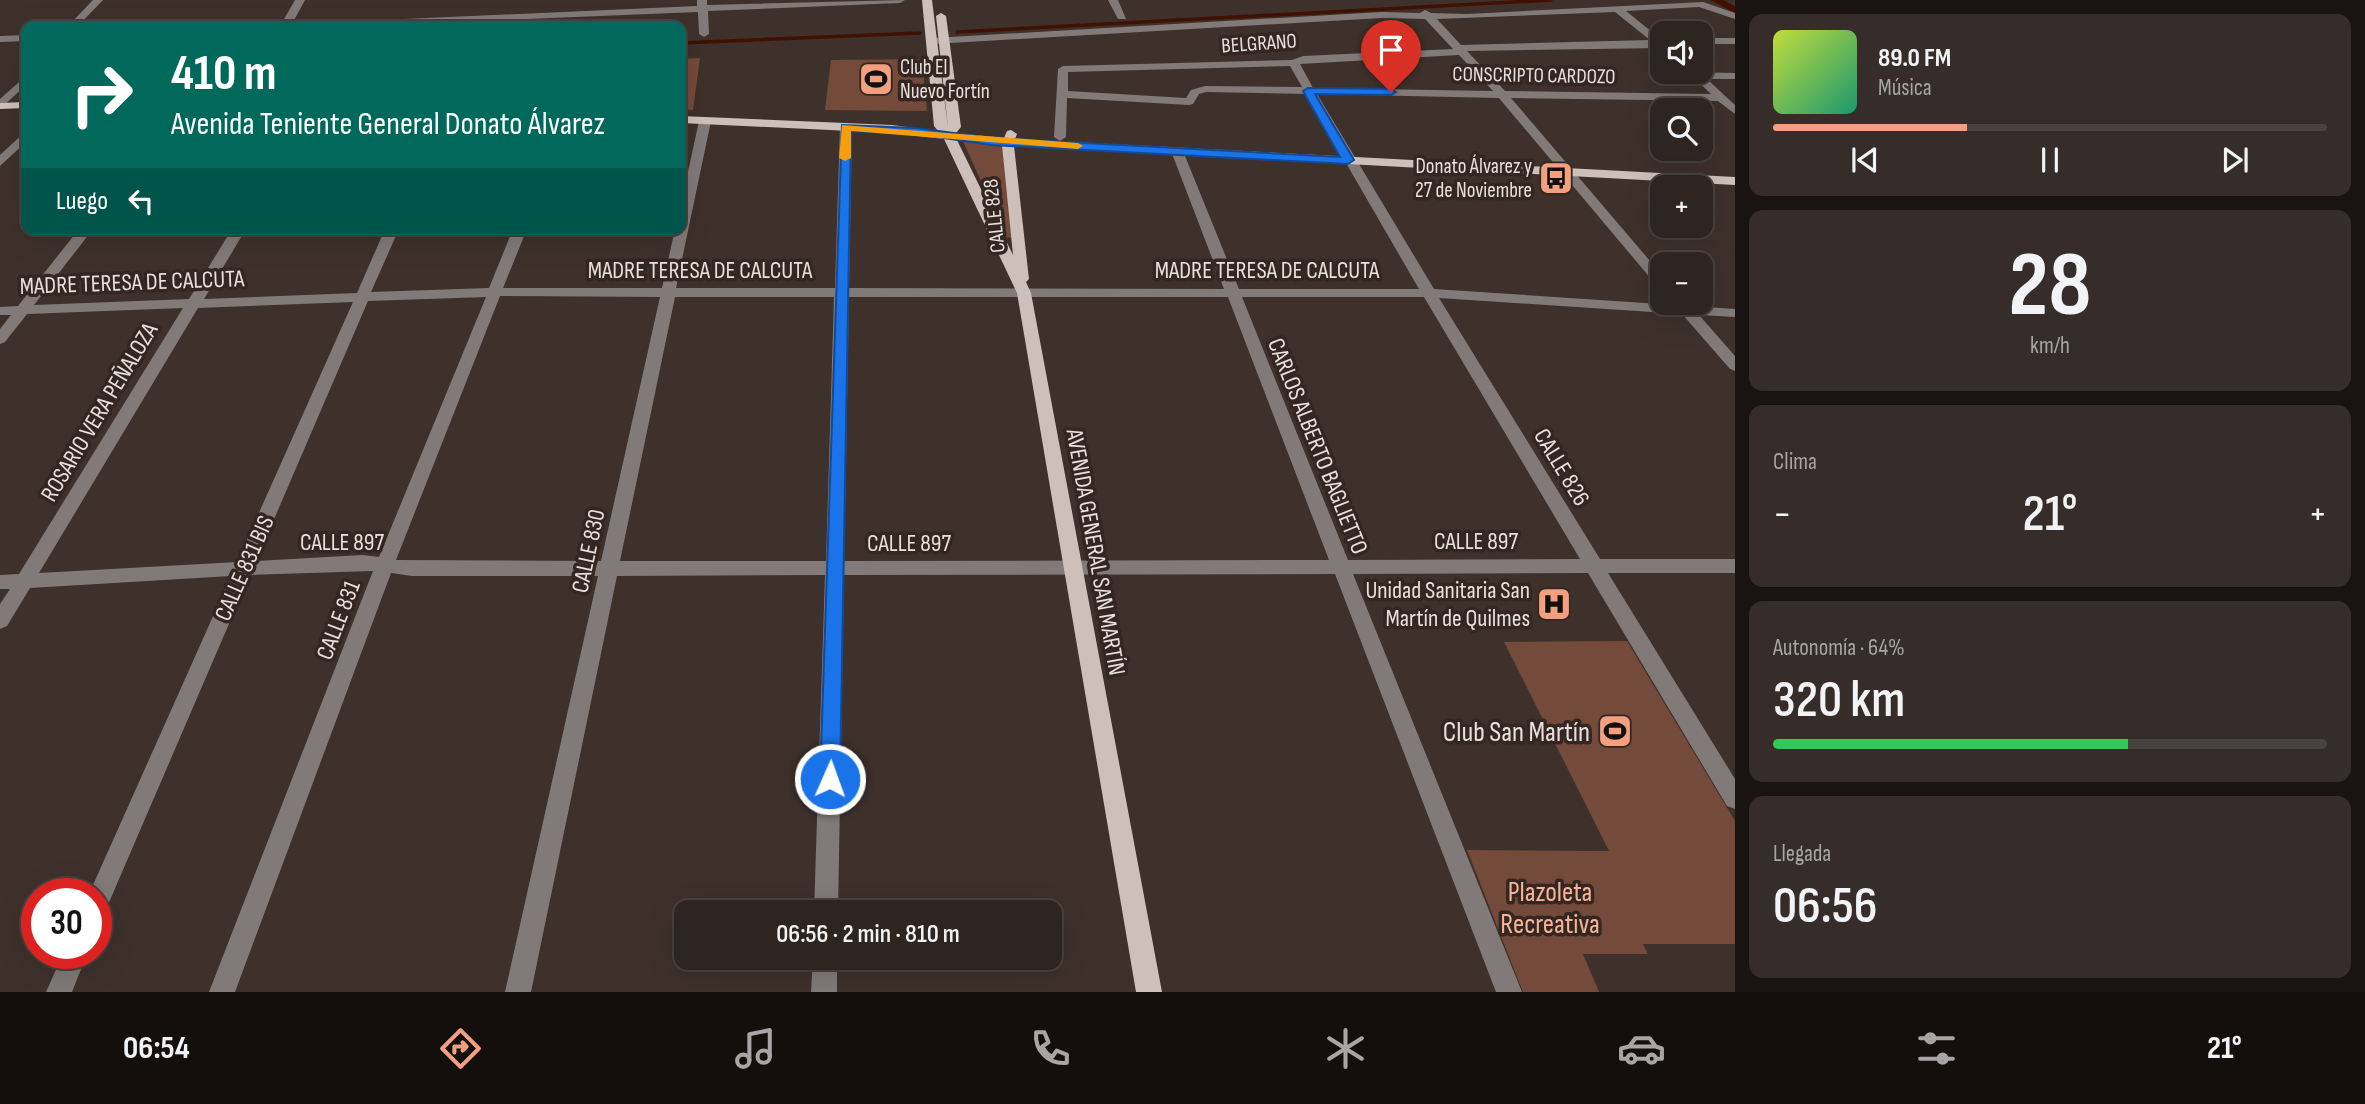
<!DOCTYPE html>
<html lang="es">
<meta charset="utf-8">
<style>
body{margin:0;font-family:"Sofia Sans Condensed",sans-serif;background:#362d2a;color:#f1f3f6;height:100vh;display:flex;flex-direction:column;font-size:26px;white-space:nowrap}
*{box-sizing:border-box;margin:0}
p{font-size:23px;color:#a7a5a5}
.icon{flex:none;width:38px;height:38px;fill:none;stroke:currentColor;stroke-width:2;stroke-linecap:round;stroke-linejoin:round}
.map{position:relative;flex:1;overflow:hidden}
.side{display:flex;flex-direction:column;gap:14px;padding:14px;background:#191412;width:630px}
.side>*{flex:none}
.banner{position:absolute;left:21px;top:21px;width:665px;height:214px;border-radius:14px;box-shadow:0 7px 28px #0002,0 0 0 2px #49423f;background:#00695c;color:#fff;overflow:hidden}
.fabs{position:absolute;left:1650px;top:21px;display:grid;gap:14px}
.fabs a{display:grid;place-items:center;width:63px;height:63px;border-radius:14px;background:#2e2521;box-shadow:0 7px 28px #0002,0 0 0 2px #49423f;font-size:35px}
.speed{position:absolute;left:21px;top:878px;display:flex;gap:14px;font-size:35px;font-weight:700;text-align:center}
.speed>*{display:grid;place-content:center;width:91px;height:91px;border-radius:50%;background:#2e2521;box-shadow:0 7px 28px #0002,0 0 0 2px #49423f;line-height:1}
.speed .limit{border:10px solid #d22;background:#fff;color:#111}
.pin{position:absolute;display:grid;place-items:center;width:60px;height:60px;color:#fff;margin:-72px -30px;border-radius:50% 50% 50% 0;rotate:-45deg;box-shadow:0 0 7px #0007}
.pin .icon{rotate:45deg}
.me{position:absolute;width:77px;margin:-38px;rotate:2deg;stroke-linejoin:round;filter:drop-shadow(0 0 5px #0008)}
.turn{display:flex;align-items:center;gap:24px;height:147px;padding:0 35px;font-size:32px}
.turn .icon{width:91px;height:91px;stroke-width:2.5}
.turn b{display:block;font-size:49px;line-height:60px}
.then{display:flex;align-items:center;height:66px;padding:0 35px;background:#0003;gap:14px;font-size:26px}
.big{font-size:52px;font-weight:600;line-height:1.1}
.side .card{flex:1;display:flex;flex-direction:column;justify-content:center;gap:10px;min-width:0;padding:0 24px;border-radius:14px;background:#362d2a}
.side .dial{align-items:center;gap:0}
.dial b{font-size:91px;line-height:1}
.song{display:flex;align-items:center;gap:21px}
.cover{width:84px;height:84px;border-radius:10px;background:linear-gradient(135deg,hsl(70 70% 55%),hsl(160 70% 35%))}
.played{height:7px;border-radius:4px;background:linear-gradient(90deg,#f2a080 35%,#49423f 35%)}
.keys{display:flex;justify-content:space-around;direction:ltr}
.heat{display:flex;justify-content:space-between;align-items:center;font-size:38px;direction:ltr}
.charge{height:10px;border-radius:5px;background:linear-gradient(90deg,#34c759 64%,#49423f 0)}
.trip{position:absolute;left:674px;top:900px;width:388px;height:70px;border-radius:14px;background:#2e2521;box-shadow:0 7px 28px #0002,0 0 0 2px #49423f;font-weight:600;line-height:70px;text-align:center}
.tabs{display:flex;height:112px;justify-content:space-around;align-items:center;background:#120f0d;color:#a7a5a5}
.tabs .icon{width:49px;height:49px}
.tabs .on{color:#f2a080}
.tabs b{font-size:32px;color:#f1f3f6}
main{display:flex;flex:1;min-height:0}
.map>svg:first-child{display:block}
</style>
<main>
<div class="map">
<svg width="1735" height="992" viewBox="0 0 1735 992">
<rect width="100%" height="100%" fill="#3e312c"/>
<!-- green -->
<g fill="#744a3a">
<polygon points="700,58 693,110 681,109 681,59"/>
<polygon points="922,59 927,111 825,110 831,60"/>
<polygon points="963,141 1004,147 1012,238 1006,237"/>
<polygon points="1627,641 1735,821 1735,944 1643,944 1648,954 1583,954 1599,992 1523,992 1467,850 1609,851 1504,642"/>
</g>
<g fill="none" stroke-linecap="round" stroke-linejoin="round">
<!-- stream -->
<g stroke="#401000" stroke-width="3.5">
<polyline points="957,32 1551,0"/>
<polyline points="681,43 920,33"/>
</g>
<!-- canal -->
<polygon fill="#401000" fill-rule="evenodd" points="1710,0 1723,0 1735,6 1735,13"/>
<!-- minor -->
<g fill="#817a78" fill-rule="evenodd">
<polygon points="93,0 103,0 78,26 68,26"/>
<polygon points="295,0 305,0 292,24 697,6 697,0 707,0 707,5 905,0 900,3 708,11 709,34 704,37 699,34 698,12 359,26 280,26"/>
<polygon points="1108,0 1118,0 1126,19 1118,19"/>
<path d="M1703,2L1735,13V19L1699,7L1626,11L1662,40V48L1467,51L1505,91L1711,94L1688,72L1735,73V79H1707L1735,105V114L1718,101L1511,98L1662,275V287L1657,286L1499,98L1317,94L1434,289L1675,305L1688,303L1690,306L1735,309V317L1699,315L1735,356V371L1730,369L1682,314L1439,298L1600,559H1735V573H1608L1735,779V809L1727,806L1588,573L1353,574L1522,992H1496L1335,574L844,575L838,912H814L825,575L617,576L531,992H505L598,576H412L391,573L235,992H209L373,571L250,575L104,914L96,918V894H89L231,576L30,588L7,626L0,629V604L10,589H0V575L19,574L183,308L27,314L5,342L0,344V329L11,315H0V307L18,306L79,229H93L34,305L189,299L232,229H246L204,299L357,293L385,229H399L371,292L489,288L513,229H527L503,288H662L675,229H681V204L699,121L705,117L711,121L676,288H835L840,127L846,123L852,127L849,288L1224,289L1171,151L1177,147L1183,151L1239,289H1419L1306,94L1206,92L1199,94L1193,104L1189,105L1067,98L1066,137L1060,141L1054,137L1058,69L1063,66L1292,60L1303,56L1453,49L1425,19L1382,18L933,44L928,41L933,38L1382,12L1420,13L1425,10L1431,13L1467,14ZM1615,12L1650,40L1461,45L1437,19ZM1459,55L1493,91L1313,88L1300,64ZM1290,66L1302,87L1205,86L1191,90L1186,98L1068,91V72ZM500,296L660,297L601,561L396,560ZM486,297L379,557L363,555L256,561L368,301ZM675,297H834L826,561H620ZM849,297H1228L1329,560L844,561ZM1242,297H1424L1580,559L1348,560ZM353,302L237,562L39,573L198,308Z"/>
<polygon points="26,35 26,41 0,42 0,36"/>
<rect x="1701" y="38" width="34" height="6"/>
<polygon points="26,76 26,85 0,109 0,99"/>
<polygon points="26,131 26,142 0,166 0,155"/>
<polygon points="63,954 87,954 72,992 46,992"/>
<polygon points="813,957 837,957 837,992 811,992"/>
</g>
<!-- major -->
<g fill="#cdc0ba" fill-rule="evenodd">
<path d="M922,0H932L948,128L936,16L941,13L946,16L961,127L956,133L1004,138L1007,131L1011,130L1017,134L1015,139L1735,177V185L1014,146L1029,279L1026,282L1031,293L1162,992H1136L1017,293L944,139L892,133L681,123V116L892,125L938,131L934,126ZM957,140L1002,145L1013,255Z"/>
<polygon points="26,102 26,108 0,109 0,103"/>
</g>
</g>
<!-- route -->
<polygon fill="#1a73e8" stroke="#114b97" stroke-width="2" points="1308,88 1391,89 1396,92 1391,95 1315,94 1354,160 1348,164 992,145 916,134 851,131 840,779 837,786 830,788 823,786 820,779 842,125 916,128 992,138 1340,157 1303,91"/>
<!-- slow -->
<polygon fill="#f59e0b" points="842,125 1078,143 1083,146 1078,149 851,131 851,158 845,161 839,158"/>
<!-- icons -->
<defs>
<g id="stadium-square" transform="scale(1.75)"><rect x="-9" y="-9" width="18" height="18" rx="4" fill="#f2a080" stroke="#342722"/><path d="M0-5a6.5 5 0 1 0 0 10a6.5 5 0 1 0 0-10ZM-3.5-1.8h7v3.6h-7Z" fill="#111"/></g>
<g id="bus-square" transform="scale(1.75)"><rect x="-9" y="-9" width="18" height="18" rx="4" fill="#f2a080" stroke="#342722"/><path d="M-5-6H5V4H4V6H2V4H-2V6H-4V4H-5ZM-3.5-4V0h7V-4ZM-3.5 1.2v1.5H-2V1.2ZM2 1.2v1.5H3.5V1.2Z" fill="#111"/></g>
<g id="hospital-square" transform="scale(1.75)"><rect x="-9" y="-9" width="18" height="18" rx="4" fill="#f2a080" stroke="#342722"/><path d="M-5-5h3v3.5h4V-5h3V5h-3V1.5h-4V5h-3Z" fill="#111"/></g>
</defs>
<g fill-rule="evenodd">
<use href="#stadium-square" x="876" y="79"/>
<use href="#bus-square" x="1556" y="178"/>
<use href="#hospital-square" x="1554" y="604"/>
<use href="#stadium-square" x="1615" y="731"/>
</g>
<g text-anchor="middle" stroke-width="7" stroke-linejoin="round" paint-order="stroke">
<!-- far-street labels -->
<g font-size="21" fill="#e8e0dd" stroke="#342722">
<text transform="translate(1259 43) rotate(-4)" y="7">BELGRANO</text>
<text transform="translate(1534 75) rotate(1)" y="7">CONSCRIPTO CARDOZO</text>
<text transform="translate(994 216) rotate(-96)" y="7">CALLE 828</text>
</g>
<!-- far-poi labels -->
<g font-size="21" fill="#e8e0dd" stroke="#342722" text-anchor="start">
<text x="900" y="74">Club El<tspan x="900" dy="24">Nuevo Fortín</tspan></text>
<text x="1532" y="173" text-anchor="end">Donato Álvarez y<tspan x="1532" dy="24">27 de Noviembre</tspan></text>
</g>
<!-- street labels -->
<g font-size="24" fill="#e8e0dd" stroke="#342722">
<text x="700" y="278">MADRE TERESA DE CALCUTA</text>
<text x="1267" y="278">MADRE TERESA DE CALCUTA</text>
<text transform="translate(132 282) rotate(-2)" y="8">MADRE TERESA DE CALCUTA</text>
<text transform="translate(99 412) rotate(-59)" y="8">ROSARIO VERA PEÑALOZA</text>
<text transform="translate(1318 446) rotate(68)" y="8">CARLOS ALBERTO BAGLIETTO</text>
<text transform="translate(1562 467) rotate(59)" y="8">CALLE 826</text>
<text x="1476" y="549">CALLE 897</text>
<text x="342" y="550">CALLE 897</text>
<text x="909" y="551">CALLE 897</text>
<text transform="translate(588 551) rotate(-78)" y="8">CALLE 830</text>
<text transform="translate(1096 552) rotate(80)" y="8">AVENIDA GENERAL SAN MARTÍN</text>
<text transform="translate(244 568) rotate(-66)" y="8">CALLE 831 BIS</text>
<text transform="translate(338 620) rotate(-69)" y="8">CALLE 831</text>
</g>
<!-- poi labels -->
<g font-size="24" fill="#e8e0dd" stroke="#342722" text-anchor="end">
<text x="1530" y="598">Unidad Sanitaria San<tspan x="1530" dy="28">Martín de Quilmes</tspan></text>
</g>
<!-- near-poi labels -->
<g font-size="28" fill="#e8e0dd" stroke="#342722" text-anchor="end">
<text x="1590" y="741">Club San Martín</text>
</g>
<!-- near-park labels -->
<g font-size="28" fill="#f8b499" stroke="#342722">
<text x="1550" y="901">Plazoleta<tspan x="1550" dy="32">Recreativa</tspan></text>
</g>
</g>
</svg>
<div class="fabs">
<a><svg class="icon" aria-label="sound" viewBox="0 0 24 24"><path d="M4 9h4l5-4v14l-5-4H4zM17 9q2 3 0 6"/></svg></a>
<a><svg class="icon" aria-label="search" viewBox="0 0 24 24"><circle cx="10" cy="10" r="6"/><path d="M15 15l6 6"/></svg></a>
<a>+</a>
<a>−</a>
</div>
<div class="speed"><div class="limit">30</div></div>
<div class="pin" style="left:1391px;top:92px;background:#d93025"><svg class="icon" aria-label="arrive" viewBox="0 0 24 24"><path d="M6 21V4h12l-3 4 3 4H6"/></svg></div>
<svg class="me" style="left:830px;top:779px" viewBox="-20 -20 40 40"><circle r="17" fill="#1a73e8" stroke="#fff" stroke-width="3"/><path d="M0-11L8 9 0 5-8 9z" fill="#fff"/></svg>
<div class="trip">06:56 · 2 min · 810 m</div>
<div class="banner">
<div class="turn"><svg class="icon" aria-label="right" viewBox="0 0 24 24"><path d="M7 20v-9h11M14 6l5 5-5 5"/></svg><div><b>410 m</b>Avenida Teniente General Donato Álvarez</div></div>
<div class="then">Luego<svg class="icon" aria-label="left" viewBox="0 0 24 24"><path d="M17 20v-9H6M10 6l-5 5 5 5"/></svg></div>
</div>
</div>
<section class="side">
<div class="card">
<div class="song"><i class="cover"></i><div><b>89.0 FM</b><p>Música</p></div></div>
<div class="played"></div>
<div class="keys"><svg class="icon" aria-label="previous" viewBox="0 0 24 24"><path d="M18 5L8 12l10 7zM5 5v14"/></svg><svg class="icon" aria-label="pause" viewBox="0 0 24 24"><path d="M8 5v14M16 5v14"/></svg><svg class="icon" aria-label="next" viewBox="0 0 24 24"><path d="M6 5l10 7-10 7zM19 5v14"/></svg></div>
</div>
<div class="card dial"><b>28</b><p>km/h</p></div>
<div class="card"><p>Clima</p>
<div class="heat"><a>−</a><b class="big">21°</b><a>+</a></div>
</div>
<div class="card"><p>Autonomía · 64%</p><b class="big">320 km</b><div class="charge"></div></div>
<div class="card"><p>Llegada</p><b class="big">06:56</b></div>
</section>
</main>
<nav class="tabs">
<b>06:54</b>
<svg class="icon on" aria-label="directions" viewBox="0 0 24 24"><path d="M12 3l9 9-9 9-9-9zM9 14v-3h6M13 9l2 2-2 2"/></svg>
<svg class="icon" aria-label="music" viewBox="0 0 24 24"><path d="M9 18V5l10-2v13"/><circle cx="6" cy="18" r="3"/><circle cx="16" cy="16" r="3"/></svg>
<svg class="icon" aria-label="phone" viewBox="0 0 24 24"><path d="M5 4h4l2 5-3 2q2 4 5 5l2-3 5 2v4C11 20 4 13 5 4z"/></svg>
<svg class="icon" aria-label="climate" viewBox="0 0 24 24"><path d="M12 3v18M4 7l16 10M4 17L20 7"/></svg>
<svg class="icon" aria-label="car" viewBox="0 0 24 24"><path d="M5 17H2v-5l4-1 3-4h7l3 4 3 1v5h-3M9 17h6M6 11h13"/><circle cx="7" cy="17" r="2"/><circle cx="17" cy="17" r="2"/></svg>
<svg class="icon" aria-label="filters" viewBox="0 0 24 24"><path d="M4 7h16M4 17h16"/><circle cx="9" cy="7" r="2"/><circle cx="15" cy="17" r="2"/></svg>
<b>21°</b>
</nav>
